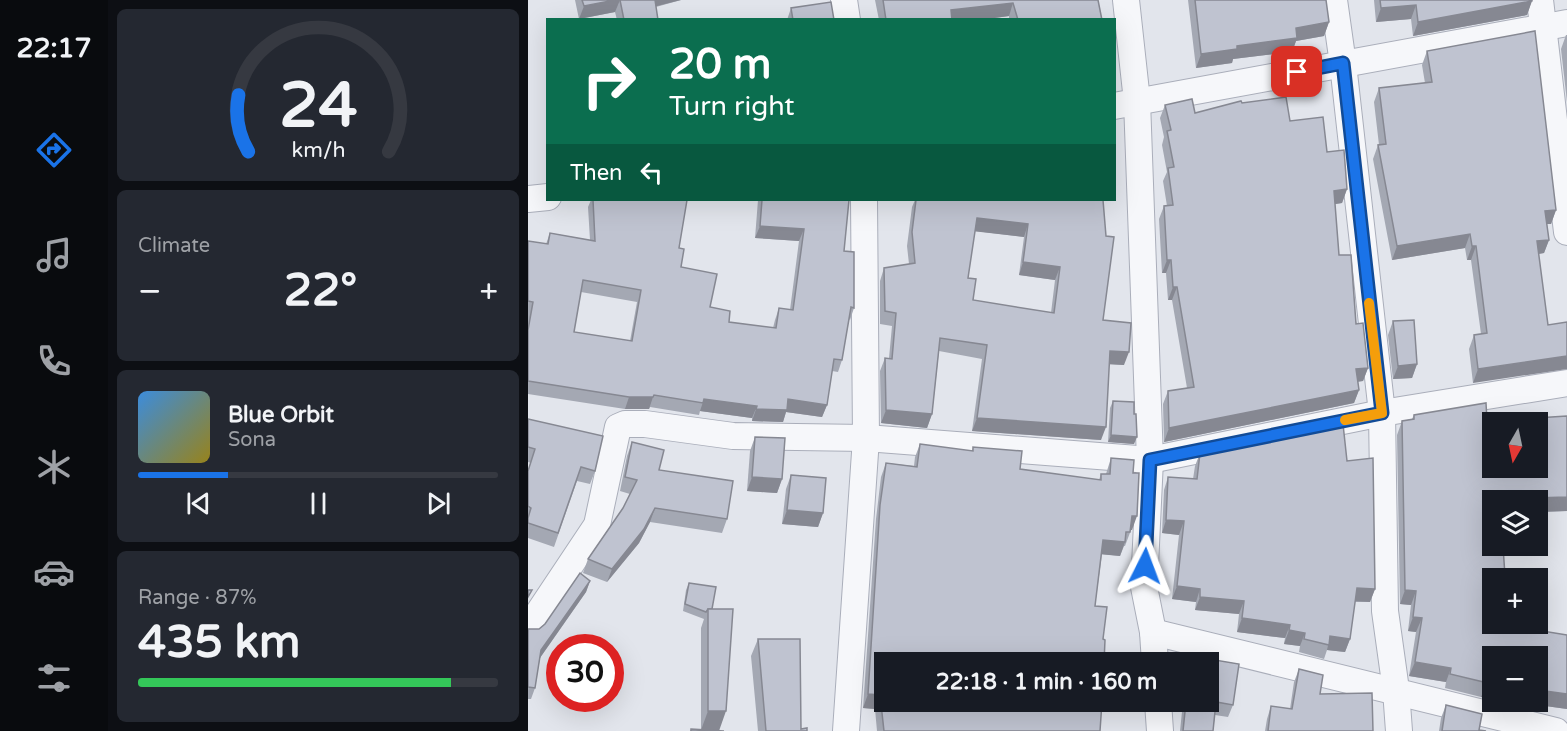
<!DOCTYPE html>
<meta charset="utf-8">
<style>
body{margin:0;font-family:"Varela Round",sans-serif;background:#242831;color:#f1f3f6;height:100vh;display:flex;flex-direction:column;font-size:22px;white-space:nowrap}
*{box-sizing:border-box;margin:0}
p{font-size:20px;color:#9ea1a6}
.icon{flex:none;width:33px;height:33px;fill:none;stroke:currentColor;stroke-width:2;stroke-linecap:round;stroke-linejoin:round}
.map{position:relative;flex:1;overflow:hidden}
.panel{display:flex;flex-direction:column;gap:9px;padding:9px;background:#0d0f14;width:420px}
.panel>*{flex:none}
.banner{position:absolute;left:18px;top:18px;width:570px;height:183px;border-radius:0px;box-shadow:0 6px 24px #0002;background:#0b6e4f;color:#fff;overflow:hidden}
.needle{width:39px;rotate:189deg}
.controls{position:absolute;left:954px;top:412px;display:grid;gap:12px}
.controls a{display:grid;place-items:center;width:66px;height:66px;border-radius:0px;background:#171b24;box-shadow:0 6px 24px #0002;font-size:30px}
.speed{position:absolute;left:18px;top:634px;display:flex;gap:12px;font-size:30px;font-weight:700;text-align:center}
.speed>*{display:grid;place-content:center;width:78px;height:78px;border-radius:50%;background:#171b24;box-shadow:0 6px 24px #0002;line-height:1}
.speed .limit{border:9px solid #d22;background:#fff;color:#111}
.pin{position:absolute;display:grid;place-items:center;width:51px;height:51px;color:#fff;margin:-26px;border-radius:12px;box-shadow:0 3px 9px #0006}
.me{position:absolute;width:66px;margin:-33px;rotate:3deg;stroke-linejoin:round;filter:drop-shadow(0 0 4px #0008)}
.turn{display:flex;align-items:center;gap:21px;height:126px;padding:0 24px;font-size:27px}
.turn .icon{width:78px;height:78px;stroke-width:2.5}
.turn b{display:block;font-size:42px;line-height:51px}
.then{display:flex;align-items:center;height:57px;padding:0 24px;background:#0003;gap:12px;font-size:22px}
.big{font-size:45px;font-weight:700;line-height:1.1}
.panel .card{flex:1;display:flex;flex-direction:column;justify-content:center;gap:9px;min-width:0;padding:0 21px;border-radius:9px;background:#242831}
.panel .dial{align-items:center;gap:0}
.dial svg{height:156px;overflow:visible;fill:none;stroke:#363941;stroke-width:7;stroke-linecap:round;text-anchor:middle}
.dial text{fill:#f1f3f6;stroke:none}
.song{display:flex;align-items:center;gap:18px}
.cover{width:72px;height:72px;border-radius:9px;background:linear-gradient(135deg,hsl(210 70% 55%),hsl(50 70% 35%))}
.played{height:6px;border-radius:3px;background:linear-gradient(90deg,#1a73e8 25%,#363941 25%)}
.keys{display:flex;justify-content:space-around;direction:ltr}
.heat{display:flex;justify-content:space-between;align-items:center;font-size:33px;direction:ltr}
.charge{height:9px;border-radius:4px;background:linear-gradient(90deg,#34c759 87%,#363941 0)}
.trip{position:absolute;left:346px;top:652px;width:345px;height:60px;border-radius:0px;background:#171b24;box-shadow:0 6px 24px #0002;font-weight:700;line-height:60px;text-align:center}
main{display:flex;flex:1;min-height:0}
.menu{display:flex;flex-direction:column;width:108px;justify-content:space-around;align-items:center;background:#090b0e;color:#9ea1a6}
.menu .icon{width:42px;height:42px}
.menu .selected{color:#1a73e8}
.menu b{font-size:27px;color:#f1f3f6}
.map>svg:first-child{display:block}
</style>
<main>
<nav class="menu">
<b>22:17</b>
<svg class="icon selected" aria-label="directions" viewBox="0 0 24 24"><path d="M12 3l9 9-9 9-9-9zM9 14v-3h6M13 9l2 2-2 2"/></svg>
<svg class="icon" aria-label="music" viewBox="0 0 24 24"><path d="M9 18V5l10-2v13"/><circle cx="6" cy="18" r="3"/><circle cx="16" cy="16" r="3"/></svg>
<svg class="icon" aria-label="phone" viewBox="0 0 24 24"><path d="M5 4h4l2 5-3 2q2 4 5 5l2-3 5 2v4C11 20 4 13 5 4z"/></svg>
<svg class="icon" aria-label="climate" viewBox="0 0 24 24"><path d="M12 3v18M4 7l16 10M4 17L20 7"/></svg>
<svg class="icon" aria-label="car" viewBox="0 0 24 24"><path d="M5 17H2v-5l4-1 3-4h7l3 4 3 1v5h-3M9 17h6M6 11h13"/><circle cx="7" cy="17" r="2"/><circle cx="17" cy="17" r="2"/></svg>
<svg class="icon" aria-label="filters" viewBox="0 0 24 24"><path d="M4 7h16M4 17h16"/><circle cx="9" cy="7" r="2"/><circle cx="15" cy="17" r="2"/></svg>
</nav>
<section class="panel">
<div class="card dial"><svg viewBox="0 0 100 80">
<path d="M14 69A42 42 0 1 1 86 69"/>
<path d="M14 69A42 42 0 0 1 9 40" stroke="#1a73e8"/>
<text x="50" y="56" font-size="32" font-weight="700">24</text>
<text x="50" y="72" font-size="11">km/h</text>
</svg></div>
<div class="card"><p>Climate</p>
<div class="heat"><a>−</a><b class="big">22°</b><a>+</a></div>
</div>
<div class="card">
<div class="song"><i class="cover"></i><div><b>Blue Orbit</b><p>Sona</p></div></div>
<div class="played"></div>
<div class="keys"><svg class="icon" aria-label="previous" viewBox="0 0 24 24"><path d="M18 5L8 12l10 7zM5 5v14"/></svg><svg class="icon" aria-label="pause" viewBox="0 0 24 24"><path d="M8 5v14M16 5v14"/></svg><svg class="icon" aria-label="next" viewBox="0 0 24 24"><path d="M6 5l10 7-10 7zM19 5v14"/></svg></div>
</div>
<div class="card"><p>Range · 87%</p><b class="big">435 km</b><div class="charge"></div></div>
</section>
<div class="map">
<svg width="1039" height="731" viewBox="0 0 1039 731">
<rect width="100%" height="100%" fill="#e2e5ec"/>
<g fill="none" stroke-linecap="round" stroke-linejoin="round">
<!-- minor casing -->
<g stroke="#aaaeba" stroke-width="28">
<g id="minor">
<polyline points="316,0 319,20"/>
<polyline points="598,0 609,101 622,460 616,587 625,632 627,663"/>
<polyline points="806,0 815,64 854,413 857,611 868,690 871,731"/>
<polyline points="1012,0 1039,232"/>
<polyline points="586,106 1039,23"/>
<polyline points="0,199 20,197"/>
<polyline points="1,627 69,525 90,427 97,424 117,424 205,436 338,438 622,460 854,413 1039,383"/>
<polyline points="625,632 1028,731"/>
<polyline points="630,702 632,731"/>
<polyline points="318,731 338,438 336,200"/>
</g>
</g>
<!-- minor -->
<use href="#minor" stroke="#f6f7fa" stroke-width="26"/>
</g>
<!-- wall -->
<g fill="#a4a8b3" fill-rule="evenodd">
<polygon points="47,0 153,0 128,7 130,20 89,20 87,12 51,19"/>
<polygon points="347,0 570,0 574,20 481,20 481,16 452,20 351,20"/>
<polygon points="660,0 798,0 801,22 796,36 768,41 764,52 705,59 704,63 668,68"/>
<polygon points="846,0 1004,0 999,15 885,36 883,19 848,22"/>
<polygon points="263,8 306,20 259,20"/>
<polygon points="1038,35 1039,35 1039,102 1033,49"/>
<polygon points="899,51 1028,210 1023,224 1019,224 1021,240 1016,253 1010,254 1020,325 945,383 941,349 946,335 953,334 943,260 939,260 937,248 864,260 845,159 850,145 851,145 846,102 851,88 897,83 894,65"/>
<polygon points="714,103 762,121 799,152 819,189 814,203 807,204 811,255 840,368 835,381 830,382 831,390 826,403 636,442 635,404 640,391 659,388 644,300 640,300 638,273 634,273 631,219 636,206 639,206 635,181 639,172 634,145 636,137 632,118 637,105 667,113"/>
<path d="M63,200H159L151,248L153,267L182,307L201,322L245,328L247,320L251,308L262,310L271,241L227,238L230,200H321L316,251L326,308L322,320L321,319L314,360L310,372L304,371L299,405L294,417L258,412L255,422L224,421V418L172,411L171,415L122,407L121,409H97L0,394V241L18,244L22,233L62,240L60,207ZM53,292L109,302L102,341L46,332Z"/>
<path d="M387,200H575V320L596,365L581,364L573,440L444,431L454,359L411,351L404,414L399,428L353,423L352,371L357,358H361L364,326L352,324V281L356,268L381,264L379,246L384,207ZM447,231L496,237L491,275L527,280L523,313L445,300L440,278Z"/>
<polygon points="865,321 889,364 884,378 865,379 860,335"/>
<polygon points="585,401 606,414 606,444 580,442 582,408"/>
<polygon points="886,415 959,421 1039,416 1039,511 1010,512 964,501 964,579 978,625 1039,635 1039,709 989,702 1010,702 953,697 917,688 918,682 881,676 888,632 880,631 883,605 872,604 869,435 874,421 884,419"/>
<polygon points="0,419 67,471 62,484 49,481 26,547 0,538 0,470 3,463 0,462"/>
<polygon points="227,437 254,479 249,493 219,491 222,451"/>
<polygon points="104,442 131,470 199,519 194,533 122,522 111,543 79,582 55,573 60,559 95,508 102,494 92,491 99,456"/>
<polygon points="392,444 444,451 445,447 492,469 571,480 573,474 578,474 583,458 604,530 603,530 597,546 596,546 592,556 574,554 567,606 575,639 572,731 349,731 347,709 335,708 348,519 353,477 358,463 386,466 387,457"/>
<polygon points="672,453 819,461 847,589 842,602 827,602 822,639 817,652 799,650 796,659 771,652 772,646 756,644 757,638 709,632 711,614 667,610 668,602 644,599 651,535 634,533 636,490 640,477 665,479 667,466"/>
<polygon points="263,475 295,513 290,527 254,524 258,489"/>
<polygon points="62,581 58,592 12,658 7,688 3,699 0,699 0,629 11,629"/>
<polygon points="161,583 184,609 191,731 196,731 162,731 163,729 173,729 173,628 176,619 155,611 158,590"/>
<polygon points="230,639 273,729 279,731 230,731 223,656"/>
<polygon points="651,654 711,664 705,705 700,717 687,715 685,731 652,731 655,702 681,702 681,663 647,663"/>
<polygon points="771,669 792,694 845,731 737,731 739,719 743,706 762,709 766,682"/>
<polygon points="918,705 951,730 958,731 911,731 913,718"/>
</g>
<!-- shaded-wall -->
<g fill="#868892">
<polygon points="87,0 92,0 87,12 51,19 56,6"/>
<polygon points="124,0 153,0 121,8"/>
<polygon points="1004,1 999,15 885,36 890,22"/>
<polygon points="485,3 481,16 452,20 419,20 423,10"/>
<polygon points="888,5 883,19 848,22 853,8"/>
<polygon points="801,22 796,36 768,41 764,52 705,59 704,63 668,68 673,54 768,28"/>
<polygon points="819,189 814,203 801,205 806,191"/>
<polygon points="1028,210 1023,224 1012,224 1017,211"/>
<polygon points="449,218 500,224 496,237 444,231"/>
<polygon points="232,226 276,229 271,241 227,238"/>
<polygon points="942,234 937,248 864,260 869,246"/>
<polygon points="1021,240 1016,253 1004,255 1009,241"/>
<polygon points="944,246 948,246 943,260 939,260"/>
<polygon points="639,260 643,260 638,273 634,273"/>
<polygon points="495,262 532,267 527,280 491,275"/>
<polygon points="645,287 649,287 644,300 640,300"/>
<polygon points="582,351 601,352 596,365 577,364"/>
<polygon points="1039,356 1039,369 945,383 950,369"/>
<polygon points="889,364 884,378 865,379 870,366"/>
<polygon points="840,368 835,381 823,382 828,369"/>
<polygon points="831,390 826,403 636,442 641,428"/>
<polygon points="101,397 125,397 121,409 97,409"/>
<polygon points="176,399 229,406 224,418 172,411"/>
<polygon points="260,399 299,405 294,417 258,412 255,422 224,421 228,409"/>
<polygon points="358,410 404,414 399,428 353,423"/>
<polygon points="449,418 578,427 573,440 444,431"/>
<polygon points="583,435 609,437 606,444 580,442"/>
<polygon points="224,477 254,479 249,493 219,491"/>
<polygon points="1039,497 1039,511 1010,512 1010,501 970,501 971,499"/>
<polygon points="127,508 122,522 111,543 79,582 84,569"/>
<polygon points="259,510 295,513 290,527 254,524"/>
<polygon points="604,516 609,516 604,530 599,530"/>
<polygon points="638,520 656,521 651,535 634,533"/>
<polygon points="575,540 597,542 592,556 570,554"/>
<polygon points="62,581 58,592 9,662 13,650"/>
<polygon points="649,586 672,589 668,602 644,599"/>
<polygon points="829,588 847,589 842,602 824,601"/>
<polygon points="877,590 888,591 883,605 872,604"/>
<polygon points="672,597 716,601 711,614 667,610"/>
<polygon points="885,617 894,618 888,632 880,631"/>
<polygon points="714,618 762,625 757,638 709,632"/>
<polygon points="761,630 777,633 772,646 756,644"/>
<polygon points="802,636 822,639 817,652 799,650"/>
<polygon points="887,662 923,668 918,682 881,676"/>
<polygon points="959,683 964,684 964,699 953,697"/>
<polygon points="1010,690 1039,694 1039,709 989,702 1010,702"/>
<polygon points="340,694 352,695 347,709 335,708"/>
<polygon points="180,711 198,711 191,731 173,730"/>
</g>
<!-- building -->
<g fill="#bfc3d0" stroke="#868892" stroke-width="1.5" fill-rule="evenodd">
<polygon points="54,0 87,0 56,6"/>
<polygon points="92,0 127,0 130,20 96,20"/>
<polygon points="355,0 570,0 574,20 490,20 485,3 423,10 424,20 358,20"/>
<polygon points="667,0 798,0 801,22 768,28 769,38 709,46 709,49 673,54"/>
<polygon points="852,0 1004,0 1004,1 890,22 888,5 853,8"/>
<polygon points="303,2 306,20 265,20 263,8"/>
<polygon points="1007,31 1028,210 1017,211 1021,240 1009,241 1020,325 1039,322 1039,356 950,369 946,335 959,333 948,246 944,246 942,234 869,246 850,145 858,144 851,88 904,82 899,51"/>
<polygon points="758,97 762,121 795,117 799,152 816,150 819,189 806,191 811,255 823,255 828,324 835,323 840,368 828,369 831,390 641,428 640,391 666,387 649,287 645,287 643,260 639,260 636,206 645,205 640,168 646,167 639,131 643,130 637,105 664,99 667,113 713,101 714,103"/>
<path d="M65,200H159L151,248L156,249L153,267L189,274L182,307L202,311L201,322L248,328L251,308L265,310L276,229L232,226L234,200H321L316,251L326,252V308L323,307L314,360L306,359L299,405L260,399L259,410L228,409L229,406L176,399L175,403L126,395L125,397H101L0,381V330L5,302L0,301V241L20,244L22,233L67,241ZM55,280L113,290L104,341L46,332Z"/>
<path d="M388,200H575L578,236L586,237L575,320L603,323L601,352L582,351L578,427L449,418L459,345L412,338L404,414L358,410L357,358L364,359L368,313L357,311L356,268L387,263L384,232ZM449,218L500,224L495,262L532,267L526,313L445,300L448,279L440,278Z"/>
<polygon points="886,320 889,364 870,366 865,321"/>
<polygon points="585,401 606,402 606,414 608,414 609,437 583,435"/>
<path d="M958,403L959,421L1039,416V497L971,499V501H964V546H975L977,576V579H964V624H979L978,625L1039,635V694L1010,690V657H964V684L922,674L923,668L887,662L894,618L885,617L888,591L877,590L874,421L886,419V415ZM964,423H1010V468H964Z"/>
<polygon points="0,419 75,436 67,471 53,467 30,533 0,523 0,518 3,508 0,506 0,471 7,449 0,447"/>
<polygon points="815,424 819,461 845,458 847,589 829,588 822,639 802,636 801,645 776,639 777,633 761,630 762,625 714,618 716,601 672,597 672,589 649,586 656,521 638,520 640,477 669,479 672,453"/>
<polygon points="227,437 257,438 254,479 224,477"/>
<polygon points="104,442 136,450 131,470 205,481 199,519 127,508 116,529 84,569 60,559 95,508 109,480 97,477"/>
<polygon points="392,444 445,451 445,447 494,451 492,469 573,480 573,474 582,474 583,458 606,460 605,473 611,473 609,516 604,516 602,532 598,532 597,542 575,540 567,606 579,607 575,639 577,640 576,663 357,663 357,702 574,702 572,731 356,731 352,695 340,694 352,505 358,463 389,467"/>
<polygon points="263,475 298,478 295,513 259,510"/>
<polygon points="52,573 62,581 13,650 7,688 0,687 0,629 11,629 17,624"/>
<polygon points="161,583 188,587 184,609 180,609 178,612 157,604"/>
<polygon points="0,590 4,590 0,597"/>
<polygon points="180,609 205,609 198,711 180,711"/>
<polygon points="230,639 272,639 273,729 279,728 279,731 238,731"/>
<polygon points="651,654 711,664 705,705 688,702 685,731 655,731 658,702 681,702 681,663 649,663"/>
<polygon points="771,669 795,675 792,694 844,693 845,731 740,731 743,706 764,709"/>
<polygon points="918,705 954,714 951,730 958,731 914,731"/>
<polygon points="163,729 196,731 163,731"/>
</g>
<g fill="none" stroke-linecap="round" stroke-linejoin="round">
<!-- route casing -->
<g stroke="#114b97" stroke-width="15">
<polyline id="route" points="617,566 622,460 854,413 815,63 769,72"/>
</g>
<!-- route -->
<use href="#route" stroke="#1a73e8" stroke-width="10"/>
<!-- slow -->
<polyline stroke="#f59e0b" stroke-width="10" points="817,420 854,413 841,303"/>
</g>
</svg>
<div class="controls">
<a><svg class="needle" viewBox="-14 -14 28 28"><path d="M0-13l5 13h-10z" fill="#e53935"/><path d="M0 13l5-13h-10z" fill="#9ea1a6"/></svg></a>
<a><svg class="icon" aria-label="layers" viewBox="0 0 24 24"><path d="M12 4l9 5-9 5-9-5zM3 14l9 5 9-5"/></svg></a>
<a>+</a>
<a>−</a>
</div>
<div class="speed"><div class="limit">30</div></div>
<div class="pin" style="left:769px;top:72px;background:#d93025"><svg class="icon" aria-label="arrive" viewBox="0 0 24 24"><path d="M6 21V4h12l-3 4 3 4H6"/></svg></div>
<svg class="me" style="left:617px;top:566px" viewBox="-20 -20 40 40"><path d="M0-17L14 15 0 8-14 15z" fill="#1a73e8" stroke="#fff" stroke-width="4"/></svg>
<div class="trip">22:18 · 1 min · 160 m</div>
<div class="banner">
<div class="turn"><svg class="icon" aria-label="right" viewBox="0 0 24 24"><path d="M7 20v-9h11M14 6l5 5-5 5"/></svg><div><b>20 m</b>Turn right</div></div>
<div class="then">Then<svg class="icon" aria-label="left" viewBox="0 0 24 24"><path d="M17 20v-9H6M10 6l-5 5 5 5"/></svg></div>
</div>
</div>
</main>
